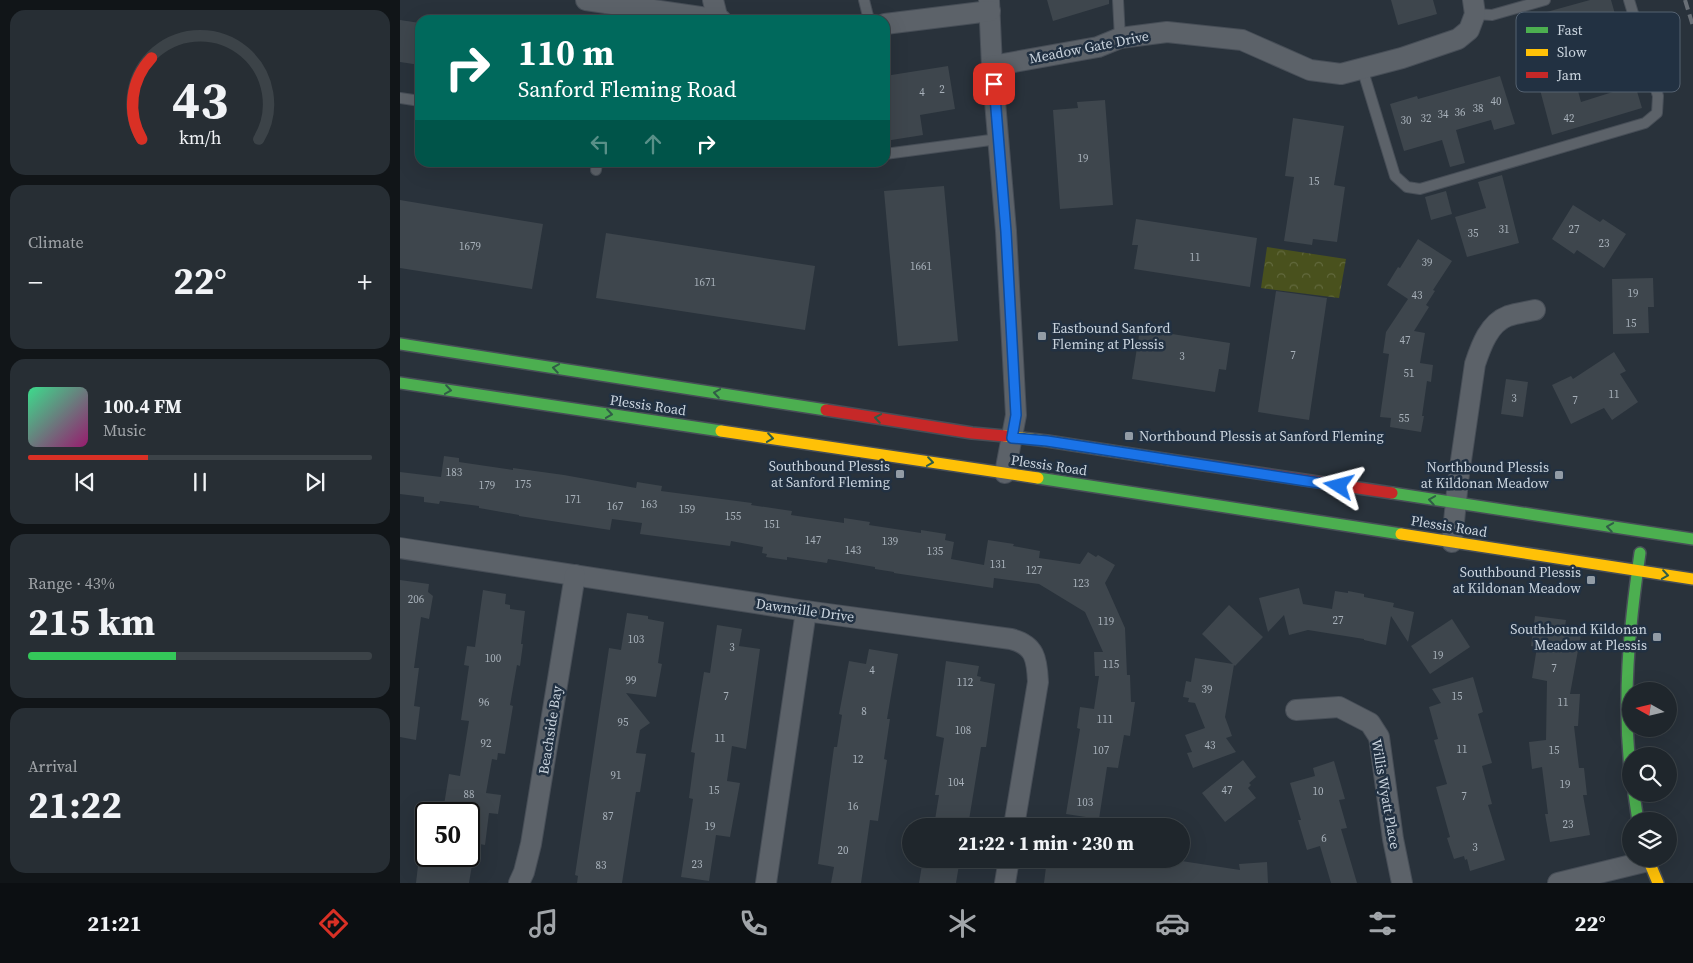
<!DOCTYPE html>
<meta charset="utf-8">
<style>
body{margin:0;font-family:"Source Serif 4",serif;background:#272e34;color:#f1f3f6;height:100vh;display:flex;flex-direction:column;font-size:19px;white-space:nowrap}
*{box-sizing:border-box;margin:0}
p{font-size:16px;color:#a1a5a9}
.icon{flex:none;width:28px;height:28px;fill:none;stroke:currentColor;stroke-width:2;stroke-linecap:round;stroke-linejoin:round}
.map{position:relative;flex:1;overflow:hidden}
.side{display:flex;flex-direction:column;gap:10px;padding:10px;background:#111518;width:400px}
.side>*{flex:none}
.top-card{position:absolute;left:15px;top:15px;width:475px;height:152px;border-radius:15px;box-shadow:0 5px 20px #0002,0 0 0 1px #3c4348;background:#00695c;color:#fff;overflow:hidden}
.needle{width:32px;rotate:278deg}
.controls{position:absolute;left:1222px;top:682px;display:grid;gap:10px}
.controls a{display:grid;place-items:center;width:55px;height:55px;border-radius:50%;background:#1f262c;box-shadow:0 5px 20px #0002,0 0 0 1px #3c4348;font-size:25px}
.speed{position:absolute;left:15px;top:802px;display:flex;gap:10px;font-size:25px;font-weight:700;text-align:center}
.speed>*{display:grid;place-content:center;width:65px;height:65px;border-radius:50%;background:#1f262c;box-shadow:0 5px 20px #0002,0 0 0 1px #3c4348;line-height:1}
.speed .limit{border:2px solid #111;border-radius:8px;background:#fff;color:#111}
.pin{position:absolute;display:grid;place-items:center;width:42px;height:42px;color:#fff;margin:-21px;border-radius:10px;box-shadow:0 2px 8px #0006}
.me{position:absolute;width:55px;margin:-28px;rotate:279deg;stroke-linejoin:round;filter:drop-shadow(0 0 4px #0008)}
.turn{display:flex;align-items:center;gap:18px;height:105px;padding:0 20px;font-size:22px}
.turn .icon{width:65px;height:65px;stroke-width:2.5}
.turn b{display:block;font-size:35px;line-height:42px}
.lanes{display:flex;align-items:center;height:48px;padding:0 20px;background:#0003;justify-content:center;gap:25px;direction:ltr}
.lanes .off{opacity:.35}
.big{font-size:38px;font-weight:700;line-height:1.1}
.side .card{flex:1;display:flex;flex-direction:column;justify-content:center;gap:8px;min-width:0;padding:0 18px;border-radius:15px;background:#272e34}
.side .dial{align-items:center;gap:0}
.dial svg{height:130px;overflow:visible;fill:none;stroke:#3c4348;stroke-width:7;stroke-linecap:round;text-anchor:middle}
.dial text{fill:#f1f3f6;stroke:none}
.song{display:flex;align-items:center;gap:15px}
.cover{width:60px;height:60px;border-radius:8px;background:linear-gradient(135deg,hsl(150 70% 55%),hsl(320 70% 35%))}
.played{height:5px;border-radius:2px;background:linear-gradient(90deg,#d93025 35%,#3c4348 35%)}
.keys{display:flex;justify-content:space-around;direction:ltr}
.heat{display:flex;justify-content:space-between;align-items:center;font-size:28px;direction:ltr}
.charge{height:8px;border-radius:4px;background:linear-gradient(90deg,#34c759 43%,#3c4348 0)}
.trip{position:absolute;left:502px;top:818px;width:288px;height:50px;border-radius:25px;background:#1f262c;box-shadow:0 5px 20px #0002,0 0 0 1px #3c4348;font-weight:700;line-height:50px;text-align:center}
.menu{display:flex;height:80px;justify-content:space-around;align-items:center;background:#0c0f12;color:#a1a5a9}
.menu .icon{width:35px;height:35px}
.menu .on{color:#d93025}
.menu b{font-size:22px;color:#f1f3f6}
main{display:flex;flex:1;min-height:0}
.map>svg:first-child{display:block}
</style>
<main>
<section class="side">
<div class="card dial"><svg viewBox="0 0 100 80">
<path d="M14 69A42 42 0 1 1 86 69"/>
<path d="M14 69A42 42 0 0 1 20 19" stroke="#d93025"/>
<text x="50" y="56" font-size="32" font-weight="700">43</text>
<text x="50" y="72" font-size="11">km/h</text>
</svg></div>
<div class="card"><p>Climate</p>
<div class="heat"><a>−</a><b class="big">22°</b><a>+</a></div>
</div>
<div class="card">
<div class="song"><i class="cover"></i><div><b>100.4 FM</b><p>Music</p></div></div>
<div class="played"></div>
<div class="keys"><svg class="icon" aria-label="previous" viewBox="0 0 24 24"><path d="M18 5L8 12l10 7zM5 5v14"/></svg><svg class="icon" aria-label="pause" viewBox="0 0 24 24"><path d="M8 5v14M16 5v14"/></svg><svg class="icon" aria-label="next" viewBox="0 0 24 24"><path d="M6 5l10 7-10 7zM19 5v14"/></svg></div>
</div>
<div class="card"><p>Range · 43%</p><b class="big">215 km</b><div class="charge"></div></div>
<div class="card"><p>Arrival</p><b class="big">21:22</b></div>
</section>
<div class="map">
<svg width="1293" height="883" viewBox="0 0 1293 883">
<defs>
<pattern id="park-crowns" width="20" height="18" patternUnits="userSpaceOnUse" patternTransform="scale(1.25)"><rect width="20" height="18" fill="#49511d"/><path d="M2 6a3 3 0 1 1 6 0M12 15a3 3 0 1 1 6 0" fill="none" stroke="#62693d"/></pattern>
</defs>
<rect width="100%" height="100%" fill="#29323b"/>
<!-- park -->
<polygon fill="url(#park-crowns)" points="867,247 946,259 939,298 861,288"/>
<!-- building -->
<g fill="#3e464d">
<polygon points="647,0 709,0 709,4 653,21"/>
<polygon points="991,0 1033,0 1037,14 998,25"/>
<polygon points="1190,0 1211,0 1215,14 1206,16 1207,19 1162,32 1181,102 1219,90 1220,92 1236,88 1242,108 1152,135 1139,86 1137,87 1132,70 1133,62 1127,41 1124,42 1118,20"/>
<polygon points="0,20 20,23 20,65 0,62"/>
<polygon points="548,66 555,109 520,115 523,135 485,141 485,76"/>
<polygon points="1100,76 1115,124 1094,130 1091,120 1056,130 1065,163 1050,167 1042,140 1004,151 990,104 1017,96 1018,99"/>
<polygon points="705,100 713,205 660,209 653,110 678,108 677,102"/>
<polygon points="893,118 944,126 934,185 945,187 937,242 913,239 912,245 884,241 894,177 885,176"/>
<polygon points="1102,175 1119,243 1067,257 1055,217 1086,208 1078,182"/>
<polygon points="544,186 558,341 498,346 484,191"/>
<polygon points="1046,191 1052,214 1031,220 1025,197"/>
<polygon points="0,200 143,224 132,289 0,268"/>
<polygon points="1173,205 1200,222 1203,219 1226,234 1204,268 1177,250 1174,254 1152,239"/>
<polygon points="736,219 857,238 850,287 734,269 738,245 732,245"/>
<polygon points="206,233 415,266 405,330 196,298"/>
<polygon points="1018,239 1052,261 1033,290 1035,291 1026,305 1029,307 1014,331 1025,333 1020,363 1033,365 1031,382 1027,381 1022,416 1024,416 1021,432 990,427 991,418 980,417 989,354 983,353 986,332 1008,299 987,285 998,267 1000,268"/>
<polygon points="1253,278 1254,307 1248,307 1249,333 1213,334 1212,279"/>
<polygon points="876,291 927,298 909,420 858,412"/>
<polygon points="740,329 830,343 826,370 819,369 815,392 732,379"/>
<polygon points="1214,352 1226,371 1220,374 1238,402 1212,420 1204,408 1171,424 1152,385 1171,376 1173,379"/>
<polygon points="1106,379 1128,382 1123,417 1101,414"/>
<polygon points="44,456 59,458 59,462 113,470 113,468 164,475 236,488 237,482 262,486 261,491 352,503 351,505 392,511 391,515 444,523 444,518 470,522 469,525 521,533 521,530 546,534 545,540 554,542 551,559 584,565 588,540 614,544 613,546 640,551 639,558 680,564 688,552 696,557 698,555 715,565 705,583 725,628 727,675 730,675 731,702 735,702 730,736 724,735 718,768 707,767 699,819 666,814 680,729 677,728 680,707 694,709 699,676 695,676 694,652 703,652 685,612 639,584 594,578 593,588 494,573 494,572 475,569 475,567 428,559 427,563 387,557 387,560 366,557 367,554 362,553 363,547 331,541 330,546 240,534 242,523 212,519 210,530 119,516 119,515 79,508 79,506 40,501 39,504 24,502 24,497 0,494 0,472 41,477"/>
<polygon points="0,580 29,584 28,592 33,596 29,619 21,617 14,668 19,668 14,706 20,707 16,740 0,737"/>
<polygon points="899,588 903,604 932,609 935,591 948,593 948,591 964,594 964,597 994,603 993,607 1014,612 1008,642 991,616 986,645 964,640 964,639 908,630 889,635 884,615 868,632 859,598"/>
<polygon points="83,590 106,594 105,604 110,605 110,609 125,611 121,644 123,644 120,666 117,665 110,705 113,706 105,754 98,753 97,760 92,759 86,793 101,795 98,814 89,813 85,845 69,842 69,809 44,805 49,774 60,776 69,721 61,720 69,666 64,665 67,646 75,647"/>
<polygon points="829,605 863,637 835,666 834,665 825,717 832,736 826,738 836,752 793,768 787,753 792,752 785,735 805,728 795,703 788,702 789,698 783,697 786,681 791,682 795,658 833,664 802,634"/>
<polygon points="227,613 248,616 248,619 264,622 258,663 262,664 256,697 226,693 250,723 240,730 236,753 246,754 240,792 236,792 222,883 177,883 178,876 175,875 209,648 221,650"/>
<polygon points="1135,616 1166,620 1164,632 1181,634 1170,694 1180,694 1178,726 1174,726 1179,768 1184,768 1187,795 1183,795 1190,835 1150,842 1145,814 1148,814 1142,767 1132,769 1129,742 1146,740 1147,681 1132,678 1137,647 1131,646"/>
<polygon points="1052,619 1070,647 1030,674 1011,646"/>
<polygon points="317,625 342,629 339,646 360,649 346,749 332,746 327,781 340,783 330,837 316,835 309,881 281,877 293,799 289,798 295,753 291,752 304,672 310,673"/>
<polygon points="469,649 498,654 487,719 490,719 484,759 487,760 478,821 470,820 461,883 431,883 434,867 418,864 434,747 437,747 442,715 439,714 449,661 466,664"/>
<polygon points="546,661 579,666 577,676 581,677 580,681 595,684 586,747 581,747 568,826 534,826 539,795 535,795 544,738 536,736"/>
<polygon points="1073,677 1083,712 1078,714 1092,763 1082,766 1092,804 1088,805 1105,860 1070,871 1067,859 1065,860 1064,856 1054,859 1047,838 1050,837 1036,787 1047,784 1034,740 1038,739 1029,707 1041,703 1032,689"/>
<polygon points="843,760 856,777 849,783 851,785 848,788 856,798 825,822 802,793"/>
<polygon points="934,761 945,799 939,800 947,828 941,829 957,883 931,883 920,846 907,850 898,820 901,820 890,783 915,776 913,768"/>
<polygon points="19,857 72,865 69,883 16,883"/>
<polygon points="523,859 560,859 556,883 519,883"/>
<polygon points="647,859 775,859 775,860 840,870 839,864 867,862 868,883 644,883"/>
</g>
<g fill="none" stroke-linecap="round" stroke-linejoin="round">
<!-- lane casing -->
<g stroke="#474e57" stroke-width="12">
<g id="lane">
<polyline points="464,0 469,20"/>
<polyline points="718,0 720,38"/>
<polyline points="1075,14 1092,15 1145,0"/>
<polyline points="962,68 995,176 1007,187 1020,189 1245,123 1257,113 1258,96 1229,0"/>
<polyline points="0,98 20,101"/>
<polyline points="485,154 598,139"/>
<polyline points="196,170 197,162"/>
</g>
</g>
<!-- street casing -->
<g stroke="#474e57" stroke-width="22">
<g id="street">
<polyline points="186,0 321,20"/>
<polyline points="313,0 318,20"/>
<polyline points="589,0 592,66 606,231 616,415 605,473"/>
<polyline points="485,24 590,11"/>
<polyline points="592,66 698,47 720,38 767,32 842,40 910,70 941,74 1002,58 1058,39 1069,30 1075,14 1073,0"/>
<path d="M1052,542L1058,481L1075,364C1081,346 1089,323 1108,316C1117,313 1126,312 1135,310"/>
<path d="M0,548L406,611L611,639C635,645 637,659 638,682L614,826"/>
<polyline points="896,710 939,707 970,723 979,737 993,839 1002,883"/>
<polyline points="119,883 124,872 131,844 175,575"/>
<polyline points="366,883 406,611"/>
<polyline points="605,883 609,859"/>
<polyline points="1158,883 1248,861"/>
</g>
</g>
<!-- fast casing -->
<g stroke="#474e57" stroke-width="14">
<g id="fast">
<polyline points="0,344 426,410"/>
<polyline points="0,383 321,431"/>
<polyline points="638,478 1001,534"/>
<polyline points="992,493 1293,539"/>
<path d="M1231,778C1222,702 1229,628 1240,553"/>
<polyline points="1234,794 1238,821"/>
</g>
</g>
<!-- slow casing -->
<g stroke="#474e57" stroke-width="14">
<g id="slow">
<polyline points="321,431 638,478"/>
<polyline points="605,436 647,441 770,460"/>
<polyline points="1001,534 1293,579"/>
<polyline points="1248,859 1258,883"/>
</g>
</g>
<!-- jam casing -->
<g stroke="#474e57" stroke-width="14">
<g id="jam">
<polyline points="426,410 572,433 605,436"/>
<polyline points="770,460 992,493"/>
</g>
</g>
<!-- lane -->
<use href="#lane" stroke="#5c6269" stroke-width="10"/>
<!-- street -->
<use href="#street" stroke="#5c6269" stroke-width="20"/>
<!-- fast -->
<use href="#fast" stroke="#4caf50" stroke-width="11"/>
<!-- slow -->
<use href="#slow" stroke="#ffc107" stroke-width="11"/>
<!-- jam -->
<use href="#jam" stroke="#c62828" stroke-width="11"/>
<!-- rail -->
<polyline stroke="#696f76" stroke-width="4" stroke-dasharray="10 5" stroke-linecap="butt" points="1285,0 1293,26"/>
</g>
<!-- one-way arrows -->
<defs><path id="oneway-chevron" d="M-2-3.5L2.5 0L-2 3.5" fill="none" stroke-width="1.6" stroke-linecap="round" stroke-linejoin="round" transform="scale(1.25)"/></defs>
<g stroke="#315d47">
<use href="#oneway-chevron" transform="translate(156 368) rotate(-171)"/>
<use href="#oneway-chevron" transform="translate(48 390) rotate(8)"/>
<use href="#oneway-chevron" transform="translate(317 393) rotate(-171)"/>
<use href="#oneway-chevron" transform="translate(209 414) rotate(8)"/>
<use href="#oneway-chevron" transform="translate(478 418) rotate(-171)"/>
<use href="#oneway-chevron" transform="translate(370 438) rotate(8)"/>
<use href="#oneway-chevron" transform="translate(530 462) rotate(8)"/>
<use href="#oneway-chevron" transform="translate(1032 500) rotate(-171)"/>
<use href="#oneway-chevron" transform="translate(1210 527) rotate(-171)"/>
<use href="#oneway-chevron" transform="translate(1265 575) rotate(8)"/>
</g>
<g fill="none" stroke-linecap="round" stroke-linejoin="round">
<!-- route casing -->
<g stroke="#114b97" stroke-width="12">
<polyline id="route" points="594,84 606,232 616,415 612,438 647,441 939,486"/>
</g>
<!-- route -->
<use href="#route" stroke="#1a73e8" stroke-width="9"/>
</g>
<!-- markers -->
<g fill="#929ca6" stroke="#223142" stroke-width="2">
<rect x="637" y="331" width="10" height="10" rx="2.5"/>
<rect x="724" y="431" width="10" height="10" rx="2.5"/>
<rect x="495" y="469" width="10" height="10" rx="2.5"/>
<rect x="1154" y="470" width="10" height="10" rx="2.5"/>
<rect x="1186" y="575" width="10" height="10" rx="2.5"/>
<rect x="1252" y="632" width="10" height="10" rx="2.5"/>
</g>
<g text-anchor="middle" stroke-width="5" stroke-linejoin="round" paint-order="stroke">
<!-- number labels -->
<g font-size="11" fill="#a8b1ba">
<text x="542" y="93">2</text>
<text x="522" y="96">4</text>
<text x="1096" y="105">40</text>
<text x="1078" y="112">38</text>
<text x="1060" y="116">36</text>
<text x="1043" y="118">34</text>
<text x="1026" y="122">32</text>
<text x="1169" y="122">42</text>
<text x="1006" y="124">30</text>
<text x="683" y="162">19</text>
<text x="914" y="185">15</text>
<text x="1104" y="233">31</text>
<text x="1174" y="233">27</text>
<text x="1073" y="237">35</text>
<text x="1204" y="247">23</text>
<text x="70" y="250">1679</text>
<text x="795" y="261">11</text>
<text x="1027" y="266">39</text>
<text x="521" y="270">1661</text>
<text x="305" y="286">1671</text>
<text x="1233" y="297">19</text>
<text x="1017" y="299">43</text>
<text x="1231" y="327">15</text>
<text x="1005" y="344">47</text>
<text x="893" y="359">7</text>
<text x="782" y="360">3</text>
<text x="1009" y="377">51</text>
<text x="1214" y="398">11</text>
<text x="1114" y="402">3</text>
<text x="1175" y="404">7</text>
<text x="1004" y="422">55</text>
<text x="54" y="476">183</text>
<text x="123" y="488">175</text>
<text x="87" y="489">179</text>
<text x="173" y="503">171</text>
<text x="249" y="508">163</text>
<text x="215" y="510">167</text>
<text x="287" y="513">159</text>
<text x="333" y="520">155</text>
<text x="372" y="528">151</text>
<text x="413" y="544">147</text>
<text x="490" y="545">139</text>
<text x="453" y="554">143</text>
<text x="535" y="555">135</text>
<text x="598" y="568">131</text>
<text x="634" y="574">127</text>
<text x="681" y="587">123</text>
<text x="16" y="603">206</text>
<text x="938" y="624">27</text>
<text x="706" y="625">119</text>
<text x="236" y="643">103</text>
<text x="332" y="651">3</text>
<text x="1038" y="659">19</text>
<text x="93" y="662">100</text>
<text x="711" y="668">115</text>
<text x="1154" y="672">7</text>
<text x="472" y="674">4</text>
<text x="231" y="684">99</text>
<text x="565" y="686">112</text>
<text x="807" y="693">39</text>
<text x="326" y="700">7</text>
<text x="1057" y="700">15</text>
<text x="84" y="706">96</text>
<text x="1163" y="706">11</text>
<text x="464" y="715">8</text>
<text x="705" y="723">111</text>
<text x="223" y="726">95</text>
<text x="563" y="734">108</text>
<text x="320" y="742">11</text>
<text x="86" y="747">92</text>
<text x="810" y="749">43</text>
<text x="1062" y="753">11</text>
<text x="701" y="754">107</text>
<text x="1154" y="754">15</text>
<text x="458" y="763">12</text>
<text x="216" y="779">91</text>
<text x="556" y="786">104</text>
<text x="1165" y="788">19</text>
<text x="314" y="794">15</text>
<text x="827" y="794">47</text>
<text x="918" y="795">10</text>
<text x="69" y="798">88</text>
<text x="1064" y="800">7</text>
<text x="685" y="806">103</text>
<text x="453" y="810">16</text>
<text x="208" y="820">87</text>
<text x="1168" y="828">23</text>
<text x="310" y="830">19</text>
<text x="924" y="842">6</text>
<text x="1075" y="851">3</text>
<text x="443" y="854">20</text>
<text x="297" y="868">23</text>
<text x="201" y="869">83</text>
</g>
<!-- street labels -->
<g font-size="14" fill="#cbd5df" stroke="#223142">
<text transform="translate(689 47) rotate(-11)" y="5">Meadow Gate Drive</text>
<text transform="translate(248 405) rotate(8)" y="5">Plessis Road</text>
<text transform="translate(649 465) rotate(8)" y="5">Plessis Road</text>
<text transform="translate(1049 526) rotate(9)" y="5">Plessis Road</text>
<text transform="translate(405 610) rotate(8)" y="5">Dawnville Drive</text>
<text transform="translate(150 730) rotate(-81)" y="5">Beachside Bay</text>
<text transform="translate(986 794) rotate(80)" y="5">Willis Wyatt Place</text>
</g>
<!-- poi labels -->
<g font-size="14" fill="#cbd5df" stroke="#223142" text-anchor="end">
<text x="652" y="333" text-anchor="start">Eastbound Sanford<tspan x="652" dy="16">Fleming at Plessis</tspan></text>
<text x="739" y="441" text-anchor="start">Northbound Plessis at Sanford Fleming</text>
<text x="490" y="471">Southbound Plessis<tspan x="490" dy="16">at Sanford Fleming</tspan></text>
<text x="1149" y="472">Northbound Plessis<tspan x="1149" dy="16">at Kildonan Meadow</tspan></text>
<text x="1181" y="577">Southbound Plessis<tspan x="1181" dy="16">at Kildonan Meadow</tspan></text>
<text x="1247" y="634">Southbound Kildonan<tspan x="1247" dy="16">Meadow at Plessis</tspan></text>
</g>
</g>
<!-- legend -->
<rect x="1116" y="12" width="164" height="80" rx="8" fill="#223142" stroke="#556271" stroke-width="1"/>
<rect x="1126" y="27" width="22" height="6" fill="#4caf50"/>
<rect x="1126" y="49" width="22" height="7" fill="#ffc107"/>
<rect x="1126" y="72" width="22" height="6" fill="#c62828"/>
<g font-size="14" fill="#cbd5df">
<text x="1157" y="35">Fast</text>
<text x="1157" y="57">Slow</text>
<text x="1157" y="80">Jam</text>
</g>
</svg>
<div class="controls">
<a><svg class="needle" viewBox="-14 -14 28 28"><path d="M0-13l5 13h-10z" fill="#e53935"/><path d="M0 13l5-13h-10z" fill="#a1a5a9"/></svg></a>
<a><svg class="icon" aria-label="search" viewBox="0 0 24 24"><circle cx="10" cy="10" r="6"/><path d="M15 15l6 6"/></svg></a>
<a><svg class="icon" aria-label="layers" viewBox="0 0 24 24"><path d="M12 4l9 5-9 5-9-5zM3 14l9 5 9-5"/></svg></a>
</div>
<div class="speed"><div class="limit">50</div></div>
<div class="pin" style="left:594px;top:84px;background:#d93025"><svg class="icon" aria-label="arrive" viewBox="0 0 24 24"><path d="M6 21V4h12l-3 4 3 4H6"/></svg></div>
<svg class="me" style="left:939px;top:486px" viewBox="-20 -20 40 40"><path d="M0-17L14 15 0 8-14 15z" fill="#1a73e8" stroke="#fff" stroke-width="4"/></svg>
<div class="trip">21:22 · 1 min · 230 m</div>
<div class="top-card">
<div class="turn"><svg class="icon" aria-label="right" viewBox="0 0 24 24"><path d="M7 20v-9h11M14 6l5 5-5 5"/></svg><div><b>110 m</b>Sanford Fleming Road</div></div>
<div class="lanes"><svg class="icon off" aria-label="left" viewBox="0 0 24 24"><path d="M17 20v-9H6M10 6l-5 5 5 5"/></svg><svg class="icon off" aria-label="ahead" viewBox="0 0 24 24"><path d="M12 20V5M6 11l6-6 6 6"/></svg><svg class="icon" aria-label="right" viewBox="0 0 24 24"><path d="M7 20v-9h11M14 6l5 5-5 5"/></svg></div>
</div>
</div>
</main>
<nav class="menu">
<b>21:21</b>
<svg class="icon on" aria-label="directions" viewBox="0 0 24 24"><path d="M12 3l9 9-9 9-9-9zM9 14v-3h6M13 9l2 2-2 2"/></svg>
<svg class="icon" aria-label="music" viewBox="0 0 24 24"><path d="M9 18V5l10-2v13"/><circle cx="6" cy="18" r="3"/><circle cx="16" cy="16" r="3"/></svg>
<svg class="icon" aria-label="phone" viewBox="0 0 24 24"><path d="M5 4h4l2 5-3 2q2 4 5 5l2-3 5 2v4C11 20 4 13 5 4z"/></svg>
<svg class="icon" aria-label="climate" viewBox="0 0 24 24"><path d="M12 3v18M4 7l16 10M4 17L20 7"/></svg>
<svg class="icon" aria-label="car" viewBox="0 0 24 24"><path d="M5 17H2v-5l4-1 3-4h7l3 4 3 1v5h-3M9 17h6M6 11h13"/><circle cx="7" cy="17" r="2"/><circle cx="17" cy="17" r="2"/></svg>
<svg class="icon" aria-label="filters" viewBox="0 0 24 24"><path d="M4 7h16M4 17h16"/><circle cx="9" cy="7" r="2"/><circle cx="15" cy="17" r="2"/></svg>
<b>22°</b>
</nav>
